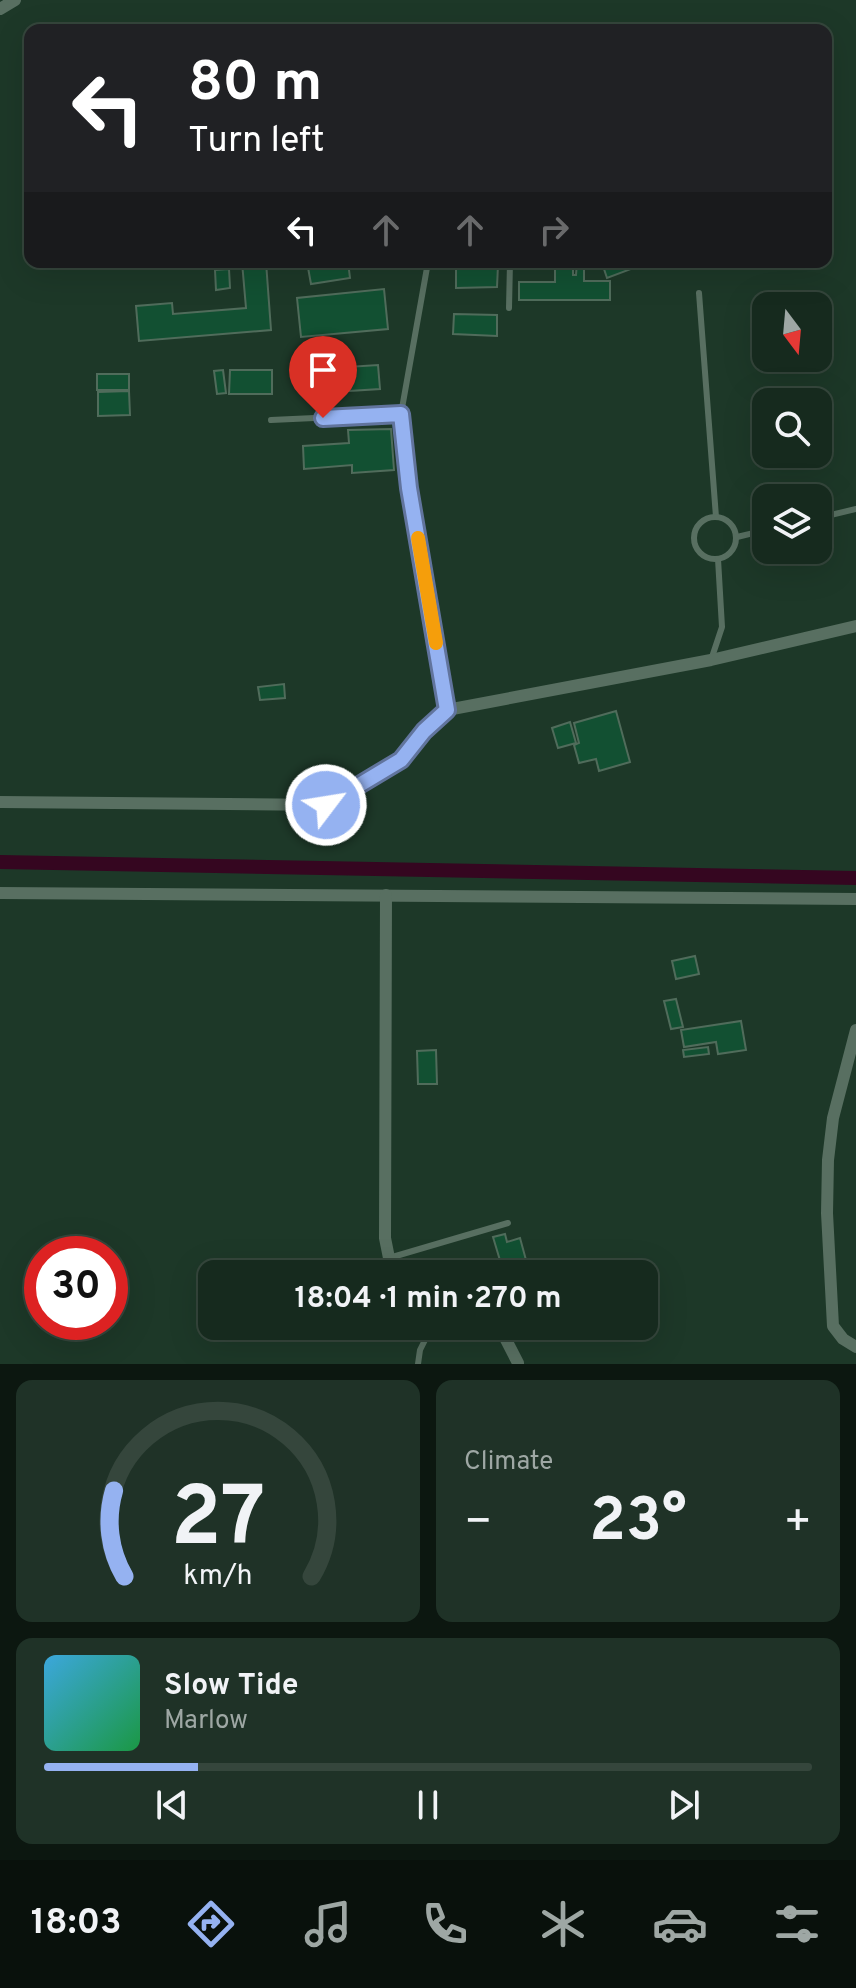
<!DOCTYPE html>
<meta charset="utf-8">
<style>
body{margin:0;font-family:Overpass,sans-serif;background:#1f3227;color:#f1f3f6;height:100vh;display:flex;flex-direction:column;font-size:30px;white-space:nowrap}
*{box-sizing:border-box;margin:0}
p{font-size:26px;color:#9ea7a4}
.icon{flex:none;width:44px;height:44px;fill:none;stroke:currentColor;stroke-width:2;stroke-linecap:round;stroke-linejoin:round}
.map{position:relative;height:1364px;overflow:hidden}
.sheet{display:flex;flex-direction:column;gap:16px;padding:16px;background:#0c1710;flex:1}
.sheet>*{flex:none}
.guide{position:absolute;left:24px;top:24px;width:808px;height:244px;border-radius:16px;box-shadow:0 8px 32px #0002,0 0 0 2px #35463c;background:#202124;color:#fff;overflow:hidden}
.needle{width:52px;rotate:164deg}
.controls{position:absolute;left:752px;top:292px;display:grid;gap:16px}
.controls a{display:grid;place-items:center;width:80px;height:80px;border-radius:16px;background:#162a1e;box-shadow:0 8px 32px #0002,0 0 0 2px #35463c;font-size:40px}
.speed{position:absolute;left:24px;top:1236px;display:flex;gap:16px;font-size:40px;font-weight:700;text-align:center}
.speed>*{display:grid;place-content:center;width:104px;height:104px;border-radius:50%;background:#162a1e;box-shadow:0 8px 32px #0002,0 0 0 2px #35463c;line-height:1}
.speed .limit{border:12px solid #d22;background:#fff;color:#111}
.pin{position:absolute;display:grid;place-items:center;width:68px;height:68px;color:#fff;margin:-82px -34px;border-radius:50% 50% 50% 0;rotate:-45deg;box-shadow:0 0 8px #0007}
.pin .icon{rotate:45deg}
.me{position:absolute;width:88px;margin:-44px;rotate:59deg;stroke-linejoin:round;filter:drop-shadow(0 0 6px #0008)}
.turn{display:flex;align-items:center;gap:28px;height:168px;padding:0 32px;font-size:36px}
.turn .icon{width:104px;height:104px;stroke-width:2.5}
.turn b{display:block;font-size:56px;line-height:68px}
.lanes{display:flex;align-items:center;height:76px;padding:0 32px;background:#0003;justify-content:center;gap:40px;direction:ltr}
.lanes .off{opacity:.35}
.big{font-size:60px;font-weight:700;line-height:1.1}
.sheet .widget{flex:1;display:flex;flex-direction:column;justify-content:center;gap:12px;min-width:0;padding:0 28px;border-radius:16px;background:#1f3227}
.sheet .dial{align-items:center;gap:0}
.dial svg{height:208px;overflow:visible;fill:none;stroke:#35463c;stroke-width:7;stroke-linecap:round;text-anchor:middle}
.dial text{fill:#f1f3f6;stroke:none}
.song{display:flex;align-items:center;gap:24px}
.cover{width:96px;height:96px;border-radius:12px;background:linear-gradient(135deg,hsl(200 70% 55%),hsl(140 70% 35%))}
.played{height:8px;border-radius:4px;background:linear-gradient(90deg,#95b2f1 20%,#35463c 20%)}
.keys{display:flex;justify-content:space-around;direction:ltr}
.heat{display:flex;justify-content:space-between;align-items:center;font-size:44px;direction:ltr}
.sheet .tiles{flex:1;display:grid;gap:16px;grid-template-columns:1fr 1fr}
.widget:last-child{grid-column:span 2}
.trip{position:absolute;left:198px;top:1260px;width:460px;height:80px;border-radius:16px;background:#162a1e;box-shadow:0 8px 32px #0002,0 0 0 2px #35463c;font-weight:700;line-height:80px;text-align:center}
.menu{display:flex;height:128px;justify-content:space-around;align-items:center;background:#09110c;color:#9ea7a4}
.menu .icon{width:56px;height:56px}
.menu .selected{color:#95b2f1}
.menu b{font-size:36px;color:#f1f3f6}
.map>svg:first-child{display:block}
</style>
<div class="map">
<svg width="856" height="1364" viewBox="0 0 856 1364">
<rect width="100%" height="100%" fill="#1d3828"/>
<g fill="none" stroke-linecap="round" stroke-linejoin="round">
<!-- canal -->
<polyline stroke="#350620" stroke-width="14" points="0,862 856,878"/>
</g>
<!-- building -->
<g fill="#125032" stroke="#506c5b" stroke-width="2">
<polygon points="242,262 266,262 271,330 139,341 136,306 172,303 173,314 246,308"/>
<polygon points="307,262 348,262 350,278 311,284"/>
<polygon points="555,262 573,262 573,275 576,275 577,262 584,262 584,281 610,281 610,300 519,300 519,282 555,282"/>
<polygon points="629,262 631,269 607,278 602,263"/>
<polygon points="498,265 497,287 456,288 456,266"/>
<polygon points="229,269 230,288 216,290 215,270"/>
<polygon points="384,289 388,329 301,337 297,298"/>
<polygon points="454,314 497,315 497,336 453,334"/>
<polygon points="378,365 380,389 302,394 301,370"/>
<polygon points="223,370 226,393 217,394 214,371"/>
<polygon points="230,370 272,370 272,394 229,394"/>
<rect x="97" y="374" width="32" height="16"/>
<polygon points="129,391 130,415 98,416 98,392"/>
<polygon points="391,429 394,470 352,473 352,465 304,469 303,446 349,443 348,430"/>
<polygon points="284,684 285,698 260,700 258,687"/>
<polygon points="616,711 630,762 599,771 596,759 579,763 574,745 579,743 574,723"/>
<polygon points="570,722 576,743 558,748 552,728"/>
<polygon points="695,956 699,974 676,979 672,961"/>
<polygon points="676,999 683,1027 671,1029 664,1001"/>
<polygon points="741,1021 746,1050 718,1054 716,1042 684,1047 681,1030"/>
<polygon points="708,1047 709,1054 684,1057 683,1050"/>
<polygon points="436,1050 437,1084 418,1084 417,1051"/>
<polygon points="505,1234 507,1242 520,1238 526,1260 502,1267 493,1237"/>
</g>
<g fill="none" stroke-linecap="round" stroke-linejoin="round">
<!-- lane -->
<g stroke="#586f61" stroke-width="6">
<polyline points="428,262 401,414 409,488 447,710"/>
<polyline points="699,293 716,517"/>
<polyline points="509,308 510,262"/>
<polyline points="271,420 401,414"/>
<circle cx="715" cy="538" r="21"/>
<polyline points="818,518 856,509"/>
<polyline points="737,537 766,530"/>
<polyline points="712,657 722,627 718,559"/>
<polyline points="389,1258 508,1223"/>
<polyline points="418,1364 420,1350 432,1326"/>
</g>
<!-- street -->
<g stroke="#586f61" stroke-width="12">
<polyline points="0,9 15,0"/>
<polyline points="0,802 326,805 401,760 424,731 447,710 711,660 856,626"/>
<polyline points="0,893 856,899"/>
<polyline points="386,895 385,1238 389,1258 399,1274"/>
<polyline points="856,1030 833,1118 828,1160 827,1213 833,1326 843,1339 856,1347"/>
<polyline points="499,1326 518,1363"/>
</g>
</g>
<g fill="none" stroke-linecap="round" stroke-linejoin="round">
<!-- route casing -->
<g stroke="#61749d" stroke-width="20">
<polyline id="route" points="323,418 401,414 409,488 447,710 424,731 401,760 326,805"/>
</g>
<!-- route -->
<use href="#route" stroke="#95b2f1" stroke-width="14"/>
<!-- slow -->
<polyline stroke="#f59e0b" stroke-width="14" points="418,538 436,643"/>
</g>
</svg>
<div class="controls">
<a><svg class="needle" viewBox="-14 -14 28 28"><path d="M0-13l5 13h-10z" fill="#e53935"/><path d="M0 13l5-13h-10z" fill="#9ea7a4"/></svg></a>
<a><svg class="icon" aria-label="search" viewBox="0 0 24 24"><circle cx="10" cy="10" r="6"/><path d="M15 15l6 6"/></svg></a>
<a><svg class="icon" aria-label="layers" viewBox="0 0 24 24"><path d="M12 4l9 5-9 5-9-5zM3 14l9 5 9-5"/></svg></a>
</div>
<div class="speed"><div class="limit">30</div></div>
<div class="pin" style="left:323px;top:418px;background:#d93025"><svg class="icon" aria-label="arrive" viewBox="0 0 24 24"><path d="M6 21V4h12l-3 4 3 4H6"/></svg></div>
<svg class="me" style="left:326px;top:805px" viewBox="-20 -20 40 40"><circle r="17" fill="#95b2f1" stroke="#fff" stroke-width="3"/><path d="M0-11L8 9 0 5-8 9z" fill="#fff"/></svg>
<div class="trip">18:04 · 1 min · 270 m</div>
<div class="guide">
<div class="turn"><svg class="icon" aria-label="left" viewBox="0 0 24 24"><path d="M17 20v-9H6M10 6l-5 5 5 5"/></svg><div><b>80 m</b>Turn left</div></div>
<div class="lanes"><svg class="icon" aria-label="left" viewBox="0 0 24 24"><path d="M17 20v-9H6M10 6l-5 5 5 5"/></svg><svg class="icon off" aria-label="ahead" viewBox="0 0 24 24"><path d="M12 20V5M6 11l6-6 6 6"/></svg><svg class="icon off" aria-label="ahead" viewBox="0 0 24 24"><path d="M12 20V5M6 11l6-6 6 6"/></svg><svg class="icon off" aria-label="right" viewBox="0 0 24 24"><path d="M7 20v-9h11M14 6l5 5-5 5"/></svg></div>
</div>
</div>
<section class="sheet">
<div class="tiles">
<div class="widget dial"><svg viewBox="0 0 100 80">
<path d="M14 69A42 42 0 1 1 86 69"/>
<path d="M14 69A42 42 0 0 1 10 36" stroke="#95b2f1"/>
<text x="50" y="56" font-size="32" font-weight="700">27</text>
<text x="50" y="72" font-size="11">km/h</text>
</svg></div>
<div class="widget"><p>Climate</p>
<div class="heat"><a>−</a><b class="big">23°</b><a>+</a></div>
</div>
<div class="widget">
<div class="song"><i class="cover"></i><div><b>Slow Tide</b><p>Marlow</p></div></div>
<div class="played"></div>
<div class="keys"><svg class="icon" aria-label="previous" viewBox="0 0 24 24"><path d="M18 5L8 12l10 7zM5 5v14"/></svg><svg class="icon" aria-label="pause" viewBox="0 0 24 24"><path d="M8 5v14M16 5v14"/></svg><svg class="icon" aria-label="next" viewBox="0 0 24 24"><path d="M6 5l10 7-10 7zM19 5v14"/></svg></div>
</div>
</div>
</section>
<nav class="menu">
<b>18:03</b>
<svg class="icon selected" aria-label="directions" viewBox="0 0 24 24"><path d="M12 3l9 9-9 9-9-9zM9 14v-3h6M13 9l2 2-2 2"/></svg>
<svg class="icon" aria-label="music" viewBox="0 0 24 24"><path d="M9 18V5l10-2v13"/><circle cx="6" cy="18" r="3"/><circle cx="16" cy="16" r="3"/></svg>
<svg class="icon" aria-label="phone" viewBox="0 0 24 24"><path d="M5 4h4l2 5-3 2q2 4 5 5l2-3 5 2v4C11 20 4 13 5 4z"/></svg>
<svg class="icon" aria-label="climate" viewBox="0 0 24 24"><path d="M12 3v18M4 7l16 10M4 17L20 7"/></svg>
<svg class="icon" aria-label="car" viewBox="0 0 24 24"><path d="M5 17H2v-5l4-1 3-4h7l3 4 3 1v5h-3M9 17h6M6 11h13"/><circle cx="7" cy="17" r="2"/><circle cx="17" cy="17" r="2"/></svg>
<svg class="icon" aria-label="filters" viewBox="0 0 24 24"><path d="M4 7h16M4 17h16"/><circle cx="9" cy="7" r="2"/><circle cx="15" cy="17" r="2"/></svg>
</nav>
